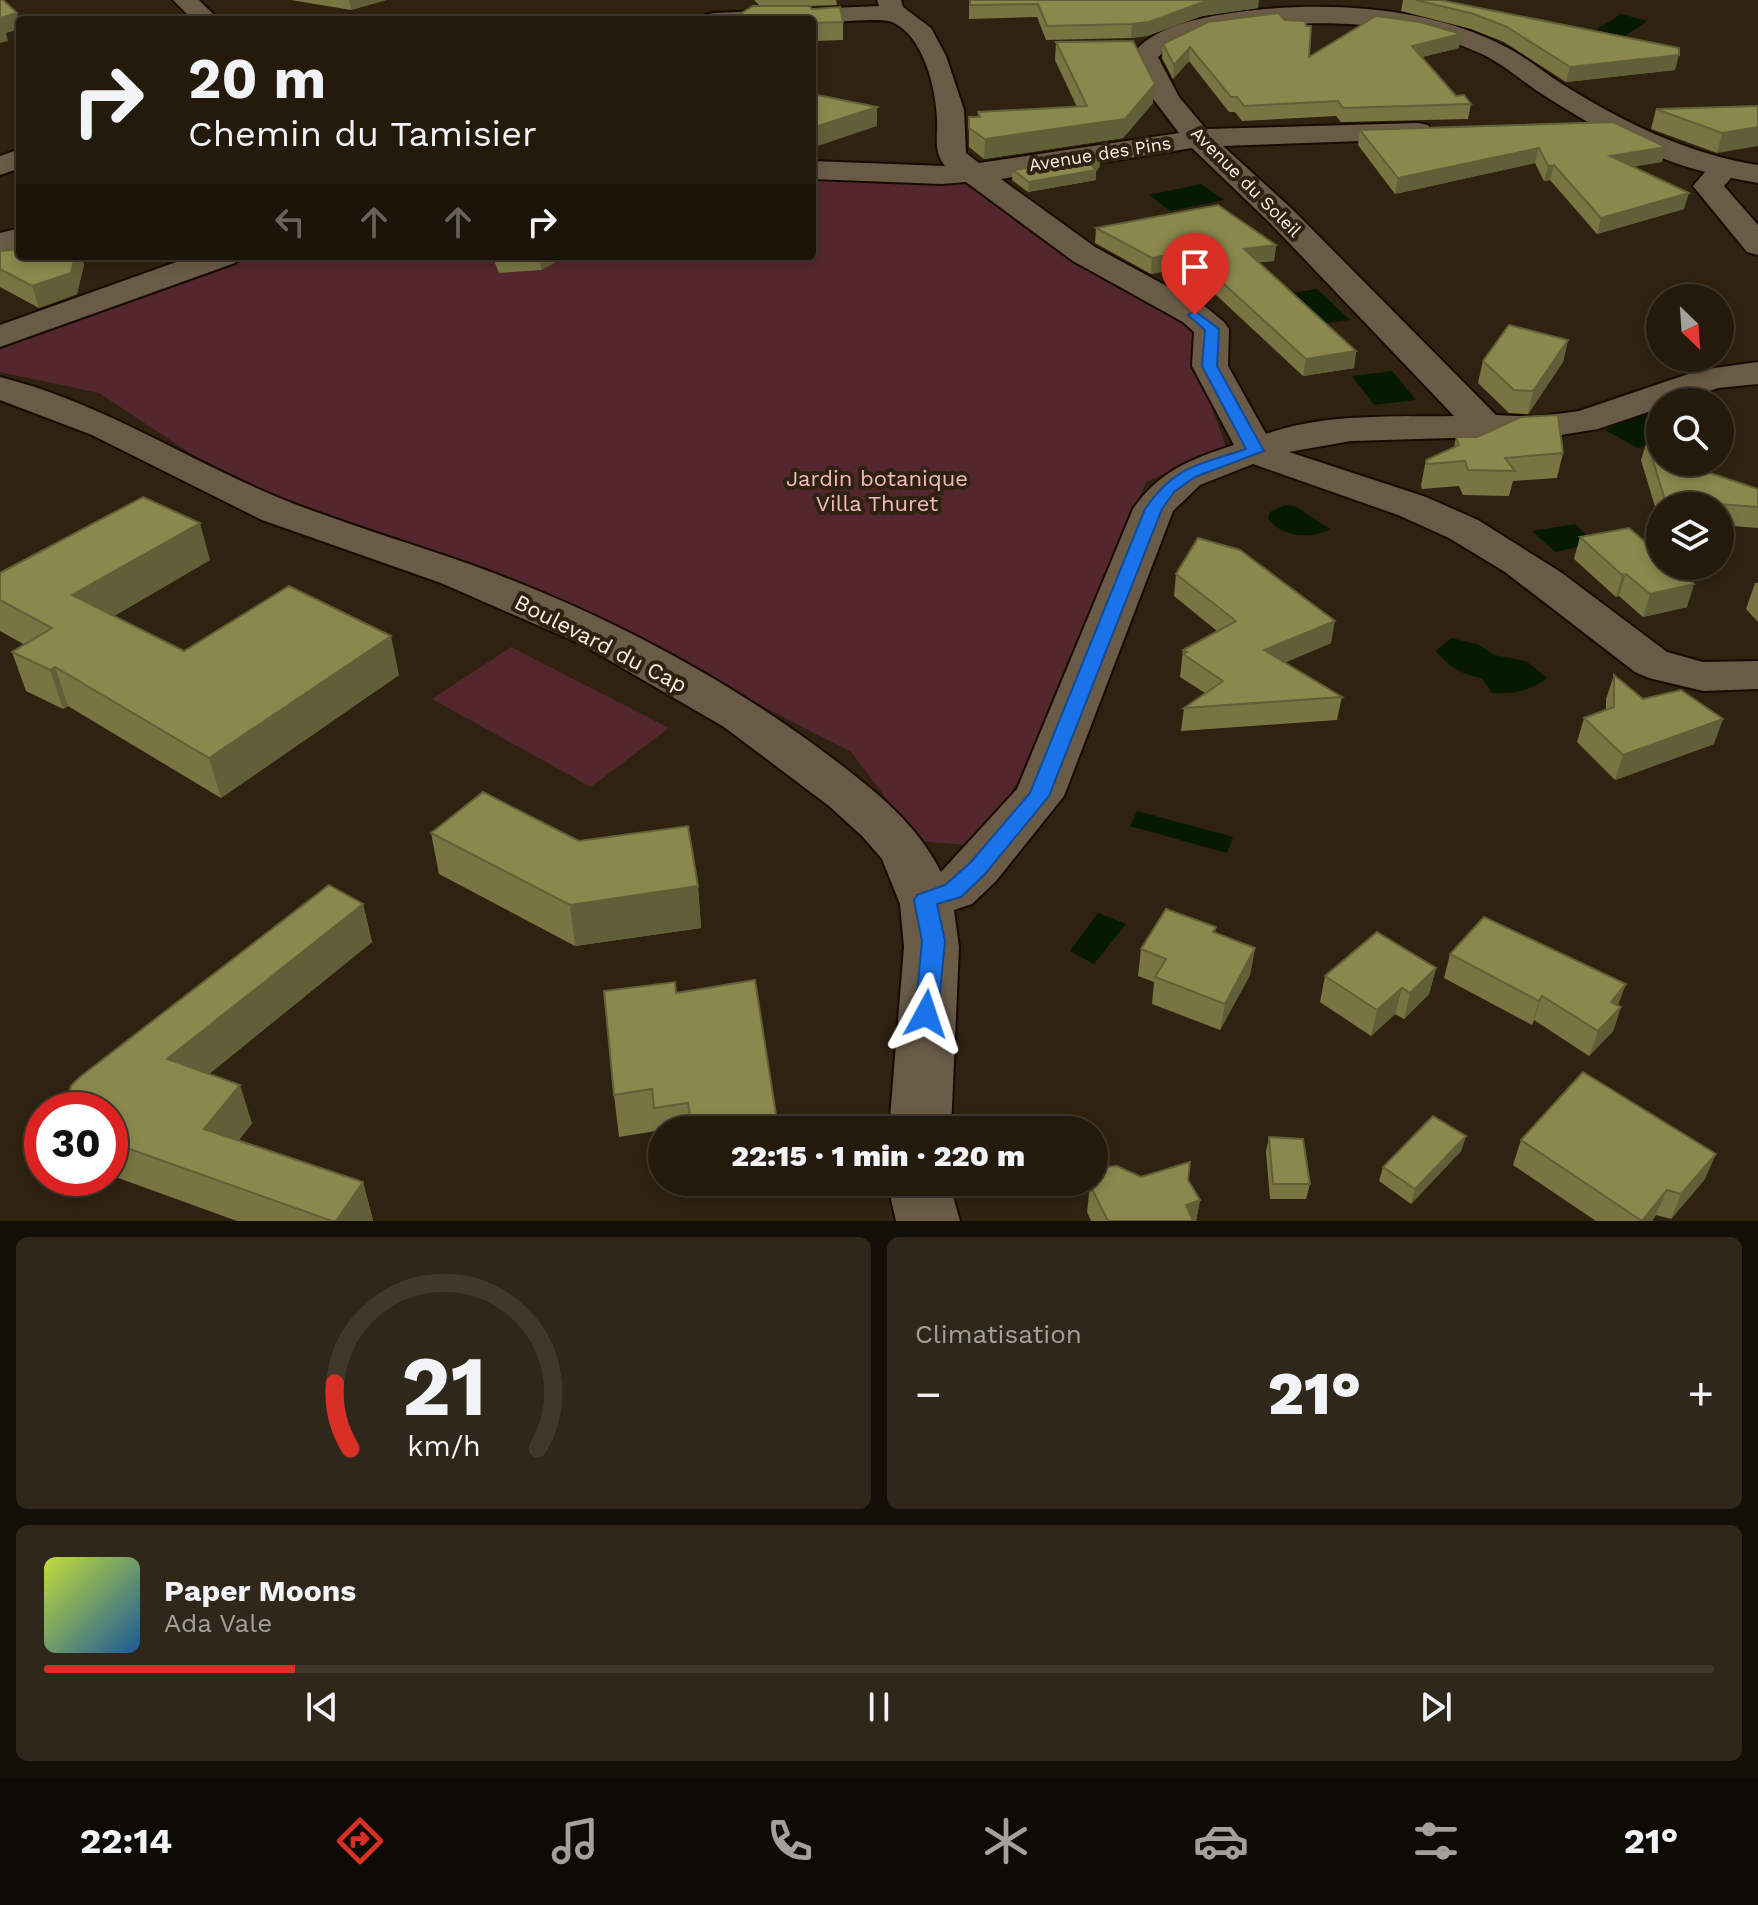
<!DOCTYPE html>
<html lang="fr">
<meta charset="utf-8">
<style>
body{margin:0;font-family:"Work Sans",sans-serif;background:#2f271a;color:#f1f3f6;height:100vh;display:flex;flex-direction:column;font-size:30px;white-space:nowrap}
*{box-sizing:border-box;margin:0}
p{font-size:26px;color:#a3a19d}
.icon{flex:none;width:44px;height:44px;fill:none;stroke:currentColor;stroke-width:2;stroke-linecap:round;stroke-linejoin:round}
.map{position:relative;height:1221px;overflow:hidden}
.side{display:flex;flex-direction:column;gap:16px;padding:16px;background:#130e07;flex:1}
.side>*{flex:none}
.banner{position:absolute;left:16px;top:16px;width:800px;height:244px;border-radius:8px;box-shadow:0 4px 12px #0003,0 0 0 2px #40382d;background:#231a0c;color:#f1f3f6;overflow:hidden}
.needle{width:52px;rotate:155deg}
.fabs{position:absolute;left:1646px;top:284px;display:grid;gap:16px}
.fabs a{display:grid;place-items:center;width:88px;height:88px;border-radius:50%;background:#231a0c;box-shadow:0 4px 12px #0003,0 0 0 2px #40382d;font-size:40px}
.speed{position:absolute;left:24px;top:1092px;display:flex;gap:16px;font-size:40px;font-weight:700;text-align:center}
.speed>*{display:grid;place-content:center;width:104px;height:104px;border-radius:50%;background:#231a0c;box-shadow:0 4px 12px #0003,0 0 0 2px #40382d;line-height:1}
.speed .limit{border:12px solid #d22;background:#fff;color:#111}
.pin{position:absolute;display:grid;place-items:center;width:68px;height:68px;color:#fff;margin:-82px -34px;border-radius:50% 50% 50% 0;rotate:-45deg;box-shadow:0 0 8px #0007}
.pin .icon{rotate:45deg}
.me{position:absolute;width:88px;margin:-44px;rotate:5deg;stroke-linejoin:round;filter:drop-shadow(0 0 6px #0008)}
.turn{display:flex;align-items:center;gap:28px;height:168px;padding:0 40px;font-size:36px}
.turn .icon{width:104px;height:104px;stroke-width:2.5}
.turn b{display:block;font-size:56px;line-height:68px}
.lanes{display:flex;align-items:center;height:76px;padding:0 40px;background:#0003;justify-content:center;gap:40px;direction:ltr}
.lanes .off{opacity:.35}
.big{font-size:60px;font-weight:800;line-height:1.1}
.side .card{flex:1;display:flex;flex-direction:column;justify-content:center;gap:12px;min-width:0;padding:0 28px;border-radius:12px;background:#2f271a}
.side .dial{align-items:center;gap:0}
.dial svg{height:208px;overflow:visible;fill:none;stroke:#40382d;stroke-width:7;stroke-linecap:round;text-anchor:middle}
.dial text{fill:#f1f3f6;stroke:none}
.song{display:flex;align-items:center;gap:24px}
.cover{width:96px;height:96px;border-radius:12px;background:linear-gradient(135deg,hsl(70 70% 55%),hsl(210 70% 35%))}
.played{height:8px;border-radius:4px;background:linear-gradient(90deg,#d93025 15%,#40382d 15%)}
.keys{display:flex;justify-content:space-around;direction:ltr}
.heat{display:flex;justify-content:space-between;align-items:center;font-size:44px;direction:ltr}
.side .tiles{flex:1;display:grid;gap:16px;grid-template-columns:1fr 1fr}
.card:last-child{grid-column:span 2}
.trip{position:absolute;left:648px;top:1116px;width:460px;height:80px;border-radius:40px;background:#231a0c;box-shadow:0 4px 12px #0003,0 0 0 2px #40382d;font-weight:800;line-height:80px;text-align:center}
.menu{display:flex;height:128px;justify-content:space-around;align-items:center;background:#0e0a05;color:#a3a19d}
.menu .icon{width:56px;height:56px}
.menu .selected{color:#d93025}
.menu b{font-size:36px;color:#f1f3f6}
.map>svg:first-child{display:block}
</style>
<div class="map">
<svg width="1758" height="1221" viewBox="0 0 1758 1221">
<rect width="100%" height="100%" fill="#2f2210"/>
<!-- green -->
<g fill="#53272d">
<polygon points="812,176 967,180 1202,329 1196,364 1226,446 1146,482 1020,778 977,846 919,841 851,752 592,618 458,560 278,499 196,457 99,393 0,372 0,343 234,256 812,256"/>
<polygon points="511,647 669,728 591,787 432,699"/>
</g>
<!-- water -->
<g fill="#051a00">
<polygon points="1621,14 1647,21 1625,36 1596,30"/>
<polygon points="1201,184 1224,200 1170,211 1149,195"/>
<polygon points="1317,289 1350,320 1318,324 1285,294"/>
<polygon points="1392,371 1416,400 1374,405 1352,376"/>
<polygon points="1653,410 1660,414 1660,438 1638,448 1605,430"/>
<path d="M1285,505L1295,506L1330,529C1312,540 1280,537 1268,518L1270,512Z"/>
<polygon points="1575,524 1595,543 1555,552 1532,531"/>
<path d="M1451,638L1477,644L1494,655L1526,661L1547,678C1530,691 1514,694 1492,693L1482,678C1461,674 1449,667 1436,651Z"/>
<polygon points="1137,811 1233,837 1227,853 1130,826"/>
<polygon points="1098,913 1126,924 1094,964 1070,951"/>
</g>
<g fill="none" stroke-linecap="round" stroke-linejoin="round">
<!-- minor casing -->
<g stroke="#170b00" stroke-width="4">
<g id="minor">
<polygon points="173,0 199,0 219,20 193,20"/>
<path d="M877,0H901L903,7L931,28L946,56L964,110L966,153L979,163L1179,133L1154,100L1132,55C1151,28 1195,19 1225,14C1314,0 1425,4 1506,47C1526,57 1543,72 1562,84C1623,122 1687,154 1758,165V183L1731,178L1724,186L1758,225V255L1747,252L1693,186L1705,172C1647,157 1595,128 1545,96C1524,83 1506,66 1484,55C1421,25 1349,21 1280,24C1238,25 1192,29 1158,57L1179,97L1206,129L1418,123L1428,125L1432,131L1428,137L1418,139L1223,146L1292,209L1496,415L1536,417L1579,411L1700,370L1758,362V384L1718,388L1678,402H1660V408L1598,429L1536,439L1485,437L1351,441L1289,452L1426,497L1478,520L1562,573L1667,652L1703,662L1758,661V689L1703,691L1649,678L1635,672L1505,572L1449,538L1398,515L1253,464L1200,485L1173,511L1064,796L996,881L972,904L954,910L959,947L951,1130H889L904,947L900,904L882,859L862,836L829,806L724,727L583,645L441,583L262,520L92,435L0,400V377C100,402 184,458 277,497C341,523 407,542 472,565C596,610 718,673 824,752C870,787 914,819 941,872L1017,789L1133,509C1159,471 1191,459 1234,445L1192,366L1194,332L1183,322L1073,261L966,182L942,184L812,179V161L945,166C933,151 938,136 937,119C936,88 923,35 892,22C881,17 827,23 812,23V20H702L705,15L714,13L879,6ZM1192,148L1270,223L1454,416C1393,417 1324,413 1266,434L1228,366L1229,329L1224,322L1207,308L1095,247L1001,179Z"/>
<polygon points="20,149 20,168 0,175 0,156"/>
<polygon points="20,228 20,248 0,254 0,233"/>
<polygon points="193,256 240,256 235,263 0,347 0,325"/>
<polygon points="887,1182 949,1182 960,1221 896,1221"/>
</g>
</g>
<!-- minor -->
<use href="#minor" fill="#6a5b47" fill-rule="evenodd"/>
</g>
<!-- wall -->
<g fill="#787543">
<polygon points="291,0 386,0 351,10"/>
<polygon points="754,0 836,0 837,5 809,6 812,9 843,22 843,40 812,41 812,20 732,20 760,6"/>
<polygon points="969,0 1258,8 1202,16 1147,36 1131,38 1046,40 1037,17 969,19"/>
<polygon points="1403,0 1440,0 1675,70 1566,82 1504,42 1471,29 1401,11"/>
<polygon points="1056,42 1153,103 1123,138 984,159 969,147 969,117 978,117 978,112 1077,107 1055,60"/>
<polygon points="1163,44 1309,57 1459,48 1422,57 1456,96 1471,104 1468,119 1341,122 1336,116 1242,121 1235,112 1229,112 1189,61 1173,79 1162,58"/>
<polygon points="1758,106 1717,153 1651,129 1656,109"/>
<polygon points="1360,130 1662,162 1633,166 1684,209 1597,234 1550,180 1544,181 1535,163 1395,194 1358,145"/>
<polygon points="1100,166 1096,171 1096,180 1028,192 1012,180 1013,170"/>
<polygon points="1096,228 1276,245 1274,261 1259,262 1356,351 1354,368 1303,376 1186,267 1151,274 1095,243"/>
<polygon points="0,251 84,264 77,294 39,308 0,287"/>
<polygon points="492,256 561,256 561,259 541,270 499,273"/>
<polygon points="1568,340 1563,362 1528,414 1509,413 1478,383 1483,361"/>
<polygon points="1456,437 1563,453 1557,478 1513,481 1509,496 1463,495 1459,486 1422,489 1421,485 1426,460 1454,448"/>
<polygon points="1647,441 1710,473 1758,489 1758,528 1720,525 1720,506 1660,506 1660,520 1659,520 1641,460"/>
<polygon points="1580,537 1687,607 1643,617 1619,596 1616,597 1574,559"/>
<polygon points="210,560 114,616 184,651 399,675 221,798 68,706 63,709 26,691 12,652 25,645 0,631 0,573"/>
<polygon points="1176,574 1331,643 1284,663 1342,697 1337,720 1181,731 1184,708 1205,693 1180,677 1183,650 1217,631 1174,596"/>
<polygon points="1755,583 1758,583 1758,622 1746,609"/>
<polygon points="1614,675 1643,699 1714,744 1615,780 1577,742 1584,718 1606,709 1606,699"/>
<polygon points="431,833 698,886 701,928 575,946 439,874"/>
<polygon points="363,904 372,942 209,1074 252,1123 239,1140 363,1182 373,1221 237,1221 110,1175 110,1110"/>
<polygon points="1216,927 1215,933 1255,948 1250,975 1220,1030 1152,1004 1154,982 1138,976 1141,949"/>
<polygon points="1450,954 1618,1005 1621,1007 1613,1031 1589,1056 1534,1020 1532,1025 1444,978"/>
<polygon points="1436,968 1429,994 1404,1019 1395,1014 1371,1036 1320,1002 1325,976"/>
<polygon points="676,993 777,1121 778,1130 662,1130 662,1149 658,1150 656,1131 619,1137 614,1095"/>
<polygon points="1466,1136 1461,1151 1411,1204 1379,1181 1383,1167"/>
<polygon points="1269,1137 1310,1184 1306,1199 1270,1199 1266,1152"/>
<polygon points="1521,1140 1705,1179 1671,1219 1656,1215 1652,1221 1596,1221 1513,1165"/>
<polygon points="1141,1177 1188,1180 1200,1200 1196,1221 1091,1221 1087,1212 1090,1185"/>
</g>
<!-- shaded-wall -->
<g fill="#615f37">
<polygon points="349,0 386,0 351,10"/>
<polygon points="1220,0 1259,0 1258,8 1202,16 1147,36 1131,38 1132,24 1203,2"/>
<polygon points="17,13 20,23 20,29 6,33 8,41 0,43 0,18"/>
<polygon points="1461,34 1459,48 1410,60 1412,46"/>
<polygon points="1190,47 1189,61 1173,79 1174,65"/>
<polygon points="1679,55 1675,70 1566,82 1570,67"/>
<polygon points="1155,84 1153,103 1123,138 984,159 985,139"/>
<polygon points="877,107 877,126 812,148 812,128"/>
<polygon points="1758,127 1758,146 1717,153 1722,133"/>
<polygon points="1666,147 1662,162 1607,171 1610,156"/>
<polygon points="1539,148 1535,163 1395,194 1398,178"/>
<polygon points="1101,156 1100,166 1096,170 1096,180 1028,192 1029,182 1092,166"/>
<polygon points="1554,165 1550,180 1544,181 1548,166"/>
<polygon points="1689,193 1684,209 1597,234 1601,218"/>
<polygon points="1276,245 1274,261 1242,264 1244,249"/>
<polygon points="1188,251 1186,267 1151,274 1152,258"/>
<polygon points="75,256 82,256 84,264 77,294 39,308 32,286"/>
<polygon points="540,256 561,256 561,259 541,270"/>
<polygon points="1568,340 1563,362 1528,414 1533,391"/>
<polygon points="1356,351 1354,368 1303,376 1306,359"/>
<polygon points="200,523 210,560 85,633 72,595"/>
<polygon points="1626,574 1619,596 1616,597 1622,575"/>
<polygon points="1694,584 1687,607 1643,617 1650,594"/>
<polygon points="1335,621 1331,643 1260,673 1264,650"/>
<polygon points="391,636 399,675 221,798 209,758"/>
<polygon points="55,667 68,706 63,709 50,670"/>
<polygon points="1723,719 1714,744 1615,780 1623,755"/>
<polygon points="698,886 701,928 575,946 570,905"/>
<polygon points="363,904 372,942 180,1097 167,1059"/>
<polygon points="1255,948 1250,975 1220,1030 1225,1004"/>
<polygon points="1436,968 1429,994 1404,1019 1410,993"/>
<polygon points="1626,984 1617,1008 1611,1002"/>
<polygon points="1402,988 1395,1014 1371,1036 1377,1010"/>
<polygon points="1542,996 1534,1020 1532,1025 1539,1001"/>
<polygon points="1621,1007 1613,1031 1589,1056 1598,1031"/>
<polygon points="240,1085 252,1123 218,1167 204,1129"/>
<polygon points="777,1121 778,1130 722,1130"/>
<polygon points="1466,1136 1461,1151 1411,1204 1415,1189"/>
<polygon points="1716,1154 1705,1179 1671,1219 1681,1194"/>
<polygon points="363,1182 373,1221 336,1221"/>
<polygon points="1667,1190 1656,1215 1652,1221 1642,1221"/>
<polygon points="1200,1200 1196,1221 1183,1221 1186,1205"/>
</g>
<!-- building -->
<g fill="#8b884e" stroke="#615f37" stroke-width="2">
<polygon points="0,0 3,0 17,13 0,18"/>
<polygon points="970,0 1220,0 1203,2 1149,22 1132,24 1047,26 1038,4 970,5"/>
<polygon points="1416,0 1440,0 1679,48 1679,55 1570,67 1507,27 1474,14"/>
<polygon points="753,6 809,6 812,9 840,7 843,22 812,23 812,20 797,20 797,18 732,19"/>
<polygon points="1278,13 1285,20 1305,21 1306,26 1311,26 1309,57 1376,16 1420,22 1461,34 1412,46 1456,96 1464,95 1471,104 1343,108 1338,101 1244,106 1237,97 1231,97 1190,47 1174,65 1163,44 1208,22"/>
<polygon points="1133,41 1155,84 1125,119 985,139 969,128 969,117 980,117 978,112 1087,106 1056,42"/>
<polygon points="812,94 877,107 812,128"/>
<polygon points="1758,106 1758,127 1722,133 1656,109"/>
<polygon points="1613,122 1666,147 1610,156 1689,193 1601,218 1554,165 1548,166 1539,148 1398,178 1360,130"/>
<polygon points="1101,156 1092,166 1096,170 1029,182 1013,170"/>
<polygon points="1218,205 1276,245 1244,249 1356,351 1306,359 1188,251 1152,258 1096,228"/>
<polygon points="20,249 20,256 75,256 71,273 32,286 0,269 0,251"/>
<polygon points="1509,325 1568,340 1533,391 1514,390 1483,361"/>
<polygon points="1558,415 1563,453 1505,458 1515,471 1468,470 1465,461 1427,464 1426,460 1459,445 1456,437 1477,437 1521,417"/>
<polygon points="1647,441 1660,448 1660,462 1688,462 1710,473 1758,489 1758,507 1665,500"/>
<polygon points="143,497 200,523 72,595 184,651 289,586 391,636 209,758 55,667 50,670 12,652 52,628 0,600 0,573"/>
<polygon points="1629,528 1660,555 1660,566 1673,566 1694,584 1650,594 1626,574 1622,575 1580,537"/>
<polygon points="1198,538 1240,550 1335,621 1264,650 1342,697 1184,708 1223,681 1183,654 1187,652 1183,650 1236,621 1176,574"/>
<polygon points="1614,675 1643,699 1681,690 1723,719 1623,755 1584,718 1614,707"/>
<polygon points="483,792 579,841 688,826 698,886 570,905 431,833"/>
<polygon points="329,885 363,904 167,1059 240,1085 204,1129 363,1182 336,1221 332,1221 110,1142 110,1110 65,1110 71,1086 80,1077"/>
<polygon points="1166,909 1216,927 1213,932 1255,948 1225,1004 1155,977 1166,959 1141,949"/>
<polygon points="1484,917 1626,984 1611,1002 1621,1007 1598,1031 1542,996 1539,1001 1450,954"/>
<polygon points="1377,932 1436,968 1410,993 1402,988 1377,1010 1325,976"/>
<polygon points="755,980 777,1121 722,1130 692,1130 688,1103 654,1108 652,1089 614,1095 604,991 675,982 676,993"/>
<polygon points="1583,1072 1716,1154 1681,1194 1667,1190 1642,1221 1521,1140"/>
<polygon points="1433,1116 1466,1136 1415,1189 1383,1167"/>
<polygon points="1269,1137 1303,1139 1310,1184 1273,1184"/>
<polygon points="1190,1162 1188,1180 1200,1200 1186,1205 1193,1221 1108,1221 1090,1185 1092,1182 1094,1182 1094,1178 1096,1174 1105,1167 1117,1166 1141,1177"/>
</g>
<!-- route -->
<path fill="#1a73e8" stroke="#114b97" stroke-width="2" d="M1195,311L1219,329L1217,366L1264,451L1195,477L1174,492L1162,509L1049,796L985,874L961,897L937,904L945,941L938,1014L935,1020L926,1023L918,1020L915,1014L922,941L914,900L917,895L945,885L970,863L1030,793L1145,509C1175,465 1199,465 1246,449L1202,366L1205,330L1188,315Z"/>
<g text-anchor="middle" stroke-width="8" stroke-linejoin="round" paint-order="stroke">
<!-- far-street labels -->
<g font-size="18" fill="#faf1e6" stroke="#2f2210">
<text transform="translate(1100 154) rotate(-9)" y="6">Avenue des Pins</text>
<text transform="translate(1246 182) rotate(45)" y="6">Avenue du Soleil</text>
</g>
<!-- park labels -->
<g font-size="22" fill="#f3bbc0" stroke="#2f2210">
<text x="877" y="486">Jardin botanique<tspan x="877" dy="25">Villa Thuret</tspan></text>
</g>
<!-- street labels -->
<g font-size="22" fill="#faf1e6" stroke="#2f2210">
<text transform="translate(601 643) rotate(27)" y="8">Boulevard du Cap</text>
</g>
</g>
</svg>
<div class="fabs">
<a><svg class="needle" viewBox="-14 -14 28 28"><path d="M0-13l5 13h-10z" fill="#e53935"/><path d="M0 13l5-13h-10z" fill="#a3a19d"/></svg></a>
<a><svg class="icon" aria-label="search" viewBox="0 0 24 24"><circle cx="10" cy="10" r="6"/><path d="M15 15l6 6"/></svg></a>
<a><svg class="icon" aria-label="layers" viewBox="0 0 24 24"><path d="M12 4l9 5-9 5-9-5zM3 14l9 5 9-5"/></svg></a>
</div>
<div class="speed"><div class="limit">30</div></div>
<div class="pin" style="left:1195px;top:315px;background:#d93025"><svg class="icon" aria-label="arrive" viewBox="0 0 24 24"><path d="M6 21V4h12l-3 4 3 4H6"/></svg></div>
<svg class="me" style="left:926px;top:1014px" viewBox="-20 -20 40 40"><path d="M0-17L14 15 0 8-14 15z" fill="#1a73e8" stroke="#fff" stroke-width="4"/></svg>
<div class="trip">22:15 · 1 min · 220 m</div>
<div class="banner">
<div class="turn"><svg class="icon" aria-label="right" viewBox="0 0 24 24"><path d="M7 20v-9h11M14 6l5 5-5 5"/></svg><div><b>20 m</b>Chemin du Tamisier</div></div>
<div class="lanes"><svg class="icon off" aria-label="left" viewBox="0 0 24 24"><path d="M17 20v-9H6M10 6l-5 5 5 5"/></svg><svg class="icon off" aria-label="ahead" viewBox="0 0 24 24"><path d="M12 20V5M6 11l6-6 6 6"/></svg><svg class="icon off" aria-label="ahead" viewBox="0 0 24 24"><path d="M12 20V5M6 11l6-6 6 6"/></svg><svg class="icon" aria-label="right" viewBox="0 0 24 24"><path d="M7 20v-9h11M14 6l5 5-5 5"/></svg></div>
</div>
</div>
<section class="side">
<div class="tiles">
<div class="card dial"><svg viewBox="0 0 100 80">
<path d="M14 69A42 42 0 1 1 86 69"/>
<path d="M14 69A42 42 0 0 1 8 44" stroke="#d93025"/>
<text x="50" y="56" font-size="32" font-weight="700">21</text>
<text x="50" y="72" font-size="11">km/h</text>
</svg></div>
<div class="card"><p>Climatisation</p>
<div class="heat"><a>−</a><b class="big">21°</b><a>+</a></div>
</div>
<div class="card">
<div class="song"><i class="cover"></i><div><b>Paper Moons</b><p>Ada Vale</p></div></div>
<div class="played"></div>
<div class="keys"><svg class="icon" aria-label="previous" viewBox="0 0 24 24"><path d="M18 5L8 12l10 7zM5 5v14"/></svg><svg class="icon" aria-label="pause" viewBox="0 0 24 24"><path d="M8 5v14M16 5v14"/></svg><svg class="icon" aria-label="next" viewBox="0 0 24 24"><path d="M6 5l10 7-10 7zM19 5v14"/></svg></div>
</div>
</div>
</section>
<nav class="menu">
<b>22:14</b>
<svg class="icon selected" aria-label="directions" viewBox="0 0 24 24"><path d="M12 3l9 9-9 9-9-9zM9 14v-3h6M13 9l2 2-2 2"/></svg>
<svg class="icon" aria-label="music" viewBox="0 0 24 24"><path d="M9 18V5l10-2v13"/><circle cx="6" cy="18" r="3"/><circle cx="16" cy="16" r="3"/></svg>
<svg class="icon" aria-label="phone" viewBox="0 0 24 24"><path d="M5 4h4l2 5-3 2q2 4 5 5l2-3 5 2v4C11 20 4 13 5 4z"/></svg>
<svg class="icon" aria-label="climate" viewBox="0 0 24 24"><path d="M12 3v18M4 7l16 10M4 17L20 7"/></svg>
<svg class="icon" aria-label="car" viewBox="0 0 24 24"><path d="M5 17H2v-5l4-1 3-4h7l3 4 3 1v5h-3M9 17h6M6 11h13"/><circle cx="7" cy="17" r="2"/><circle cx="17" cy="17" r="2"/></svg>
<svg class="icon" aria-label="filters" viewBox="0 0 24 24"><path d="M4 7h16M4 17h16"/><circle cx="9" cy="7" r="2"/><circle cx="15" cy="17" r="2"/></svg>
<b>21°</b>
</nav>
